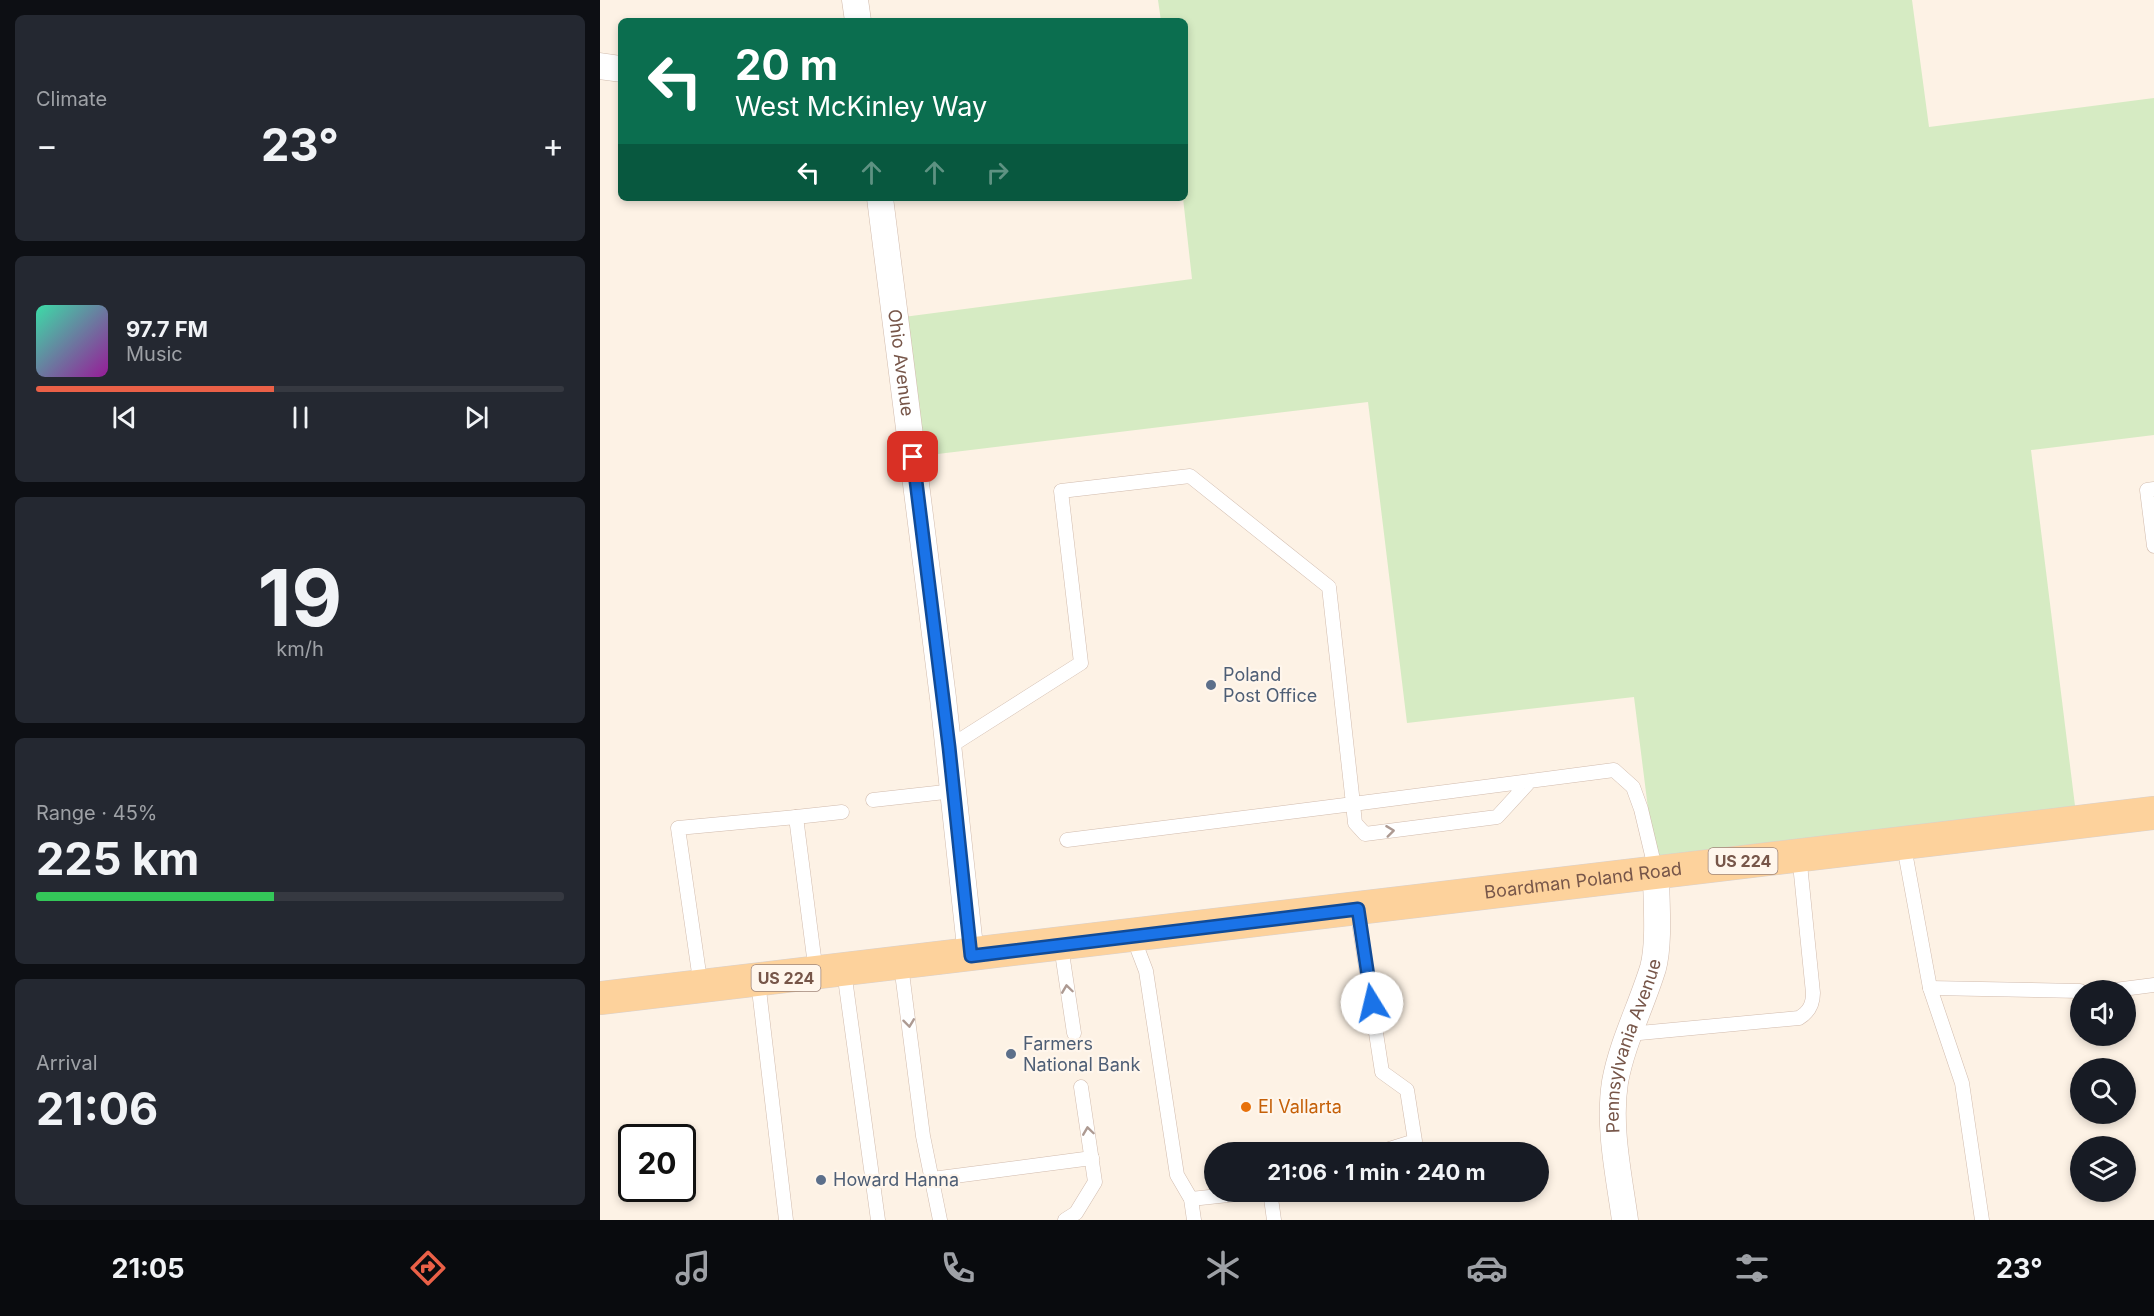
<!DOCTYPE html>
<meta charset="utf-8">
<style>
body{margin:0;font-family:Inter,sans-serif;background:#242831;color:#f1f3f6;height:100vh;display:flex;flex-direction:column;font-size:22px;white-space:nowrap}
*{box-sizing:border-box;margin:0}
p{font-size:20px;color:#9ea1a6}
.icon{flex:none;width:33px;height:33px;fill:none;stroke:currentColor;stroke-width:2;stroke-linecap:round;stroke-linejoin:round}
.map{position:relative;flex:1;overflow:hidden}
.panel{display:flex;flex-direction:column;gap:15px;padding:15px;background:#0d0f14;width:600px}
.panel>*{flex:none}
.banner{position:absolute;left:18px;top:18px;width:570px;height:183px;border-radius:9px;box-shadow:0 3px 9px #0003;background:#0b6e4f;color:#fff;overflow:hidden}
.buttons{position:absolute;left:1470px;top:980px;display:grid;gap:12px}
.buttons a{display:grid;place-items:center;width:66px;height:66px;border-radius:50%;background:#171b24;box-shadow:0 3px 9px #0003;font-size:30px}
.speed{position:absolute;left:18px;top:1124px;display:flex;gap:12px;font-size:30px;font-weight:700;text-align:center}
.speed>*{display:grid;place-content:center;width:78px;height:78px;border-radius:50%;background:#171b24;box-shadow:0 3px 9px #0003;line-height:1}
.speed .limit{border:3px solid #111;border-radius:9px;background:#fff;color:#111}
.pin{position:absolute;display:grid;place-items:center;width:51px;height:51px;color:#fff;margin:-26px;border-radius:12px;box-shadow:0 3px 9px #0006}
.me{position:absolute;width:66px;margin:-33px;rotate:351deg;stroke-linejoin:round;filter:drop-shadow(0 0 4px #0008)}
.turn{display:flex;align-items:center;gap:21px;height:126px;padding:0 18px;font-size:27px}
.turn .icon{width:78px;height:78px;stroke-width:2.5}
.turn b{display:block;font-size:42px;line-height:51px}
.lanes{display:flex;align-items:center;height:57px;padding:0 18px;background:#0003;justify-content:center;gap:30px;direction:ltr}
.lanes .off{opacity:.35}
.big{font-size:45px;font-weight:700;line-height:1.1}
.panel .widget{flex:1;display:flex;flex-direction:column;justify-content:center;gap:9px;min-width:0;padding:0 21px;border-radius:9px;background:#242831}
.panel .dial{align-items:center;gap:0}
.dial b{font-size:78px;line-height:1}
.song{display:flex;align-items:center;gap:18px}
.cover{width:72px;height:72px;border-radius:9px;background:linear-gradient(135deg,hsl(160 70% 55%),hsl(300 70% 35%))}
.played{height:6px;border-radius:3px;background:linear-gradient(90deg,#ea6047 45%,#363941 45%)}
.keys{display:flex;justify-content:space-around;direction:ltr}
.heat{display:flex;justify-content:space-between;align-items:center;font-size:33px;direction:ltr}
.charge{height:9px;border-radius:4px;background:linear-gradient(90deg,#34c759 45%,#363941 0)}
.trip{position:absolute;left:604px;top:1142px;width:345px;height:60px;border-radius:30px;background:#171b24;box-shadow:0 3px 9px #0003;font-weight:700;line-height:60px;text-align:center}
.tabs{display:flex;height:96px;justify-content:space-around;align-items:center;background:#090b0e;color:#9ea1a6}
.tabs .icon{width:42px;height:42px}
.tabs .active{color:#ea6047}
.tabs b{font-size:27px;color:#f1f3f6}
main{display:flex;flex:1;min-height:0}
.map>svg:first-child{display:block}
</style>
<main>
<section class="panel">
<div class="widget"><p>Climate</p>
<div class="heat"><a>−</a><b class="big">23°</b><a>+</a></div>
</div>
<div class="widget">
<div class="song"><i class="cover"></i><div><b>97.7 FM</b><p>Music</p></div></div>
<div class="played"></div>
<div class="keys"><svg class="icon" aria-label="previous" viewBox="0 0 24 24"><path d="M18 5L8 12l10 7zM5 5v14"/></svg><svg class="icon" aria-label="pause" viewBox="0 0 24 24"><path d="M8 5v14M16 5v14"/></svg><svg class="icon" aria-label="next" viewBox="0 0 24 24"><path d="M6 5l10 7-10 7zM19 5v14"/></svg></div>
</div>
<div class="widget dial"><b>19</b><p>km/h</p></div>
<div class="widget"><p>Range · 45%</p><b class="big">225 km</b><div class="charge"></div></div>
<div class="widget"><p>Arrival</p><b class="big">21:06</b></div>
</section>
<div class="map">
<svg width="1554" height="1220" viewBox="0 0 1554 1220">
<rect width="100%" height="100%" fill="#fdf2e5"/>
<!-- green -->
<polygon fill="#d6ebc3" points="558,0 1312,0 1329,127 1554,98 1554,435 1431,450 1477,822 1056,872 1034,697 807,723 768,402 313,457 296,318 592,279 583,198 585,198 585,21 561,21"/>
<g fill="none" stroke-linecap="round" stroke-linejoin="round">
<!-- lane casing -->
<g stroke="#d1bbad" stroke-width="15">
<g id="lane">
<polyline points="1554,489 1547,490 1554,546"/>
<polyline points="349,747 481,663 461,491 590,476 729,587 753,804 467,840"/>
<polyline points="930,781 897,817 765,834 755,823 753,804 1014,770 1033,787 1041,809 1056,872"/>
<polyline points="273,800 354,791"/>
<polyline points="196,817 242,812"/>
<polyline points="1303,841 1330,988 1362,1083 1382,1220"/>
<polyline points="757,909 782,1072 807,1090 815,1141 780,1152"/>
<polyline points="533,937 546,971 577,1175 591,1199 594,1220"/>
<polyline points="461,946 474,1033"/>
<polyline points="301,965 323,1136 340,1220"/>
<polyline points="244,971 278,1220"/>
<polyline points="158,981 186,1220"/>
<polyline points="101,987 78,828 196,817 216,973"/>
<polyline points="1330,988 1480,991"/>
<polyline points="1515,990 1554,985"/>
<path d="M1029,1034L1199,1018C1209,1012 1213,1005 1213,993L1199,854"/>
<polyline points="332,1179 492,1158"/>
<polyline points="670,1191 674,1220"/>
<polyline points="591,1199 665,1191"/>
<polyline points="465,1220 476,1213 495,1182 481,1087"/>
</g>
</g>
<!-- street casing -->
<g stroke="#d1bbad" stroke-width="27">
<g id="street">
<polyline points="255,0 258,21"/>
<polyline points="0,66 21,69"/>
<path id="s1" d="M280,198L343,698L371,956"/>
<path id="s2" d="M1025,1220C1019,1176 1008,1127 1015,1082C1022,1043 1041,1007 1053,968C1060,942 1056,900 1056,872"/>
</g>
</g>
<!-- primary casing -->
<g stroke="#d9d0cc" stroke-width="34">
<g id="primary">
<path id="s3" d="M0,998C518,940 1036,872 1554,813"/>
</g>
</g>
<!-- lane -->
<use href="#lane" stroke="#fff" stroke-width="14"/>
<!-- street -->
<use href="#street" stroke="#fff" stroke-width="26"/>
<!-- primary -->
<use href="#primary" stroke="#fdd29c" stroke-width="33"/>
</g>
<!-- one-way arrows -->
<defs><path id="oneway-chevron" d="M-2-3.5L2.5 0L-2 3.5" fill="none" stroke-width="1.6" stroke-linecap="round" stroke-linejoin="round" transform="scale(1.5)"/></defs>
<g stroke="#ad9a92">
<use href="#oneway-chevron" transform="translate(790 831) rotate(-7)"/>
<use href="#oneway-chevron" transform="translate(467 989) rotate(-98)"/>
<use href="#oneway-chevron" transform="translate(309 1023) rotate(83)"/>
<use href="#oneway-chevron" transform="translate(488 1131) rotate(-98)"/>
</g>
<g fill="none" stroke-linecap="round" stroke-linejoin="round">
<!-- route casing -->
<g stroke="#114b97" stroke-width="15">
<polyline id="route" points="313,457 349,747 371,956 758,909 772,1003"/>
</g>
<!-- route -->
<use href="#route" stroke="#1a73e8" stroke-width="10"/>
</g>
<!-- markers -->
<g fill="#5c6f8a" stroke="#fff6ec" stroke-width="2">
<circle cx="611" cy="685" r="6"/>
<circle cx="411" cy="1054" r="6"/>
<circle cx="221" cy="1180" r="6"/>
</g>
<circle fill="#e8710a" stroke="#fff6ec" stroke-width="2" cx="646" cy="1107" r="6"/>
<g text-anchor="middle" stroke-width="4.5" stroke-linejoin="round" paint-order="stroke">
<!-- shield labels -->
<g fill="#fff6ec" stroke="#a0867a" stroke-width="1.5">
<rect x="1108.5" y="848" width="69" height="26" rx="4.5"/>
<rect x="151.5" y="965" width="69" height="26" rx="4.5"/>
</g>
<g font-size="16" font-weight="bold" fill="#775649">
<text x="1143" y="867">US 224</text>
<text x="186" y="984">US 224</text>
</g>
<!-- street labels -->
<g font-size="18" fill="#775649" stroke="#fff6ec">
<text dy="6" stroke="none"><textPath href="#s1" startOffset="166">Ohio Avenue</textPath></text>
<text dy="6" stroke="none"><textPath href="#s3" startOffset="990">Boardman Poland Road</textPath></text>
<text dy="6" stroke="none"><textPath href="#s2" startOffset="178">Pennsylvania Avenue</textPath></text>
</g>
<!-- service labels -->
<g font-size="18" fill="#4e5e75" stroke="#fff6ec" text-anchor="start">
<text x="623" y="681">Poland<tspan x="623" dy="21">Post Office</tspan></text>
<text x="423" y="1050">Farmers<tspan x="423" dy="21">National Bank</tspan></text>
<text x="233" y="1186">Howard Hanna</text>
</g>
<!-- food labels -->
<g font-size="18" fill="#c56008" stroke="#fff6ec" text-anchor="start">
<text x="658" y="1113">El Vallarta</text>
</g>
</g>
</svg>
<div class="buttons">
<a><svg class="icon" aria-label="sound" viewBox="0 0 24 24"><path d="M4 9h4l5-4v14l-5-4H4zM17 9q2 3 0 6"/></svg></a>
<a><svg class="icon" aria-label="search" viewBox="0 0 24 24"><circle cx="10" cy="10" r="6"/><path d="M15 15l6 6"/></svg></a>
<a><svg class="icon" aria-label="layers" viewBox="0 0 24 24"><path d="M12 4l9 5-9 5-9-5zM3 14l9 5 9-5"/></svg></a>
</div>
<div class="speed"><div class="limit">20</div></div>
<div class="pin" style="left:313px;top:457px;background:#d93025"><svg class="icon" aria-label="arrive" viewBox="0 0 24 24"><path d="M6 21V4h12l-3 4 3 4H6"/></svg></div>
<svg class="me" style="left:772px;top:1003px" viewBox="-20 -20 40 40"><circle r="19" fill="#fff"/><path d="M0-13L10 11 0 6-10 11z" fill="#1a73e8"/></svg>
<div class="trip">21:06 · 1 min · 240 m</div>
<div class="banner">
<div class="turn"><svg class="icon" aria-label="left" viewBox="0 0 24 24"><path d="M17 20v-9H6M10 6l-5 5 5 5"/></svg><div><b>20 m</b>West McKinley Way</div></div>
<div class="lanes"><svg class="icon" aria-label="left" viewBox="0 0 24 24"><path d="M17 20v-9H6M10 6l-5 5 5 5"/></svg><svg class="icon off" aria-label="ahead" viewBox="0 0 24 24"><path d="M12 20V5M6 11l6-6 6 6"/></svg><svg class="icon off" aria-label="ahead" viewBox="0 0 24 24"><path d="M12 20V5M6 11l6-6 6 6"/></svg><svg class="icon off" aria-label="right" viewBox="0 0 24 24"><path d="M7 20v-9h11M14 6l5 5-5 5"/></svg></div>
</div>
</div>
</main>
<nav class="tabs">
<b>21:05</b>
<svg class="icon active" aria-label="directions" viewBox="0 0 24 24"><path d="M12 3l9 9-9 9-9-9zM9 14v-3h6M13 9l2 2-2 2"/></svg>
<svg class="icon" aria-label="music" viewBox="0 0 24 24"><path d="M9 18V5l10-2v13"/><circle cx="6" cy="18" r="3"/><circle cx="16" cy="16" r="3"/></svg>
<svg class="icon" aria-label="phone" viewBox="0 0 24 24"><path d="M5 4h4l2 5-3 2q2 4 5 5l2-3 5 2v4C11 20 4 13 5 4z"/></svg>
<svg class="icon" aria-label="climate" viewBox="0 0 24 24"><path d="M12 3v18M4 7l16 10M4 17L20 7"/></svg>
<svg class="icon" aria-label="car" viewBox="0 0 24 24"><path d="M5 17H2v-5l4-1 3-4h7l3 4 3 1v5h-3M9 17h6M6 11h13"/><circle cx="7" cy="17" r="2"/><circle cx="17" cy="17" r="2"/></svg>
<svg class="icon" aria-label="filters" viewBox="0 0 24 24"><path d="M4 7h16M4 17h16"/><circle cx="9" cy="7" r="2"/><circle cx="15" cy="17" r="2"/></svg>
<b>23°</b>
</nav>
